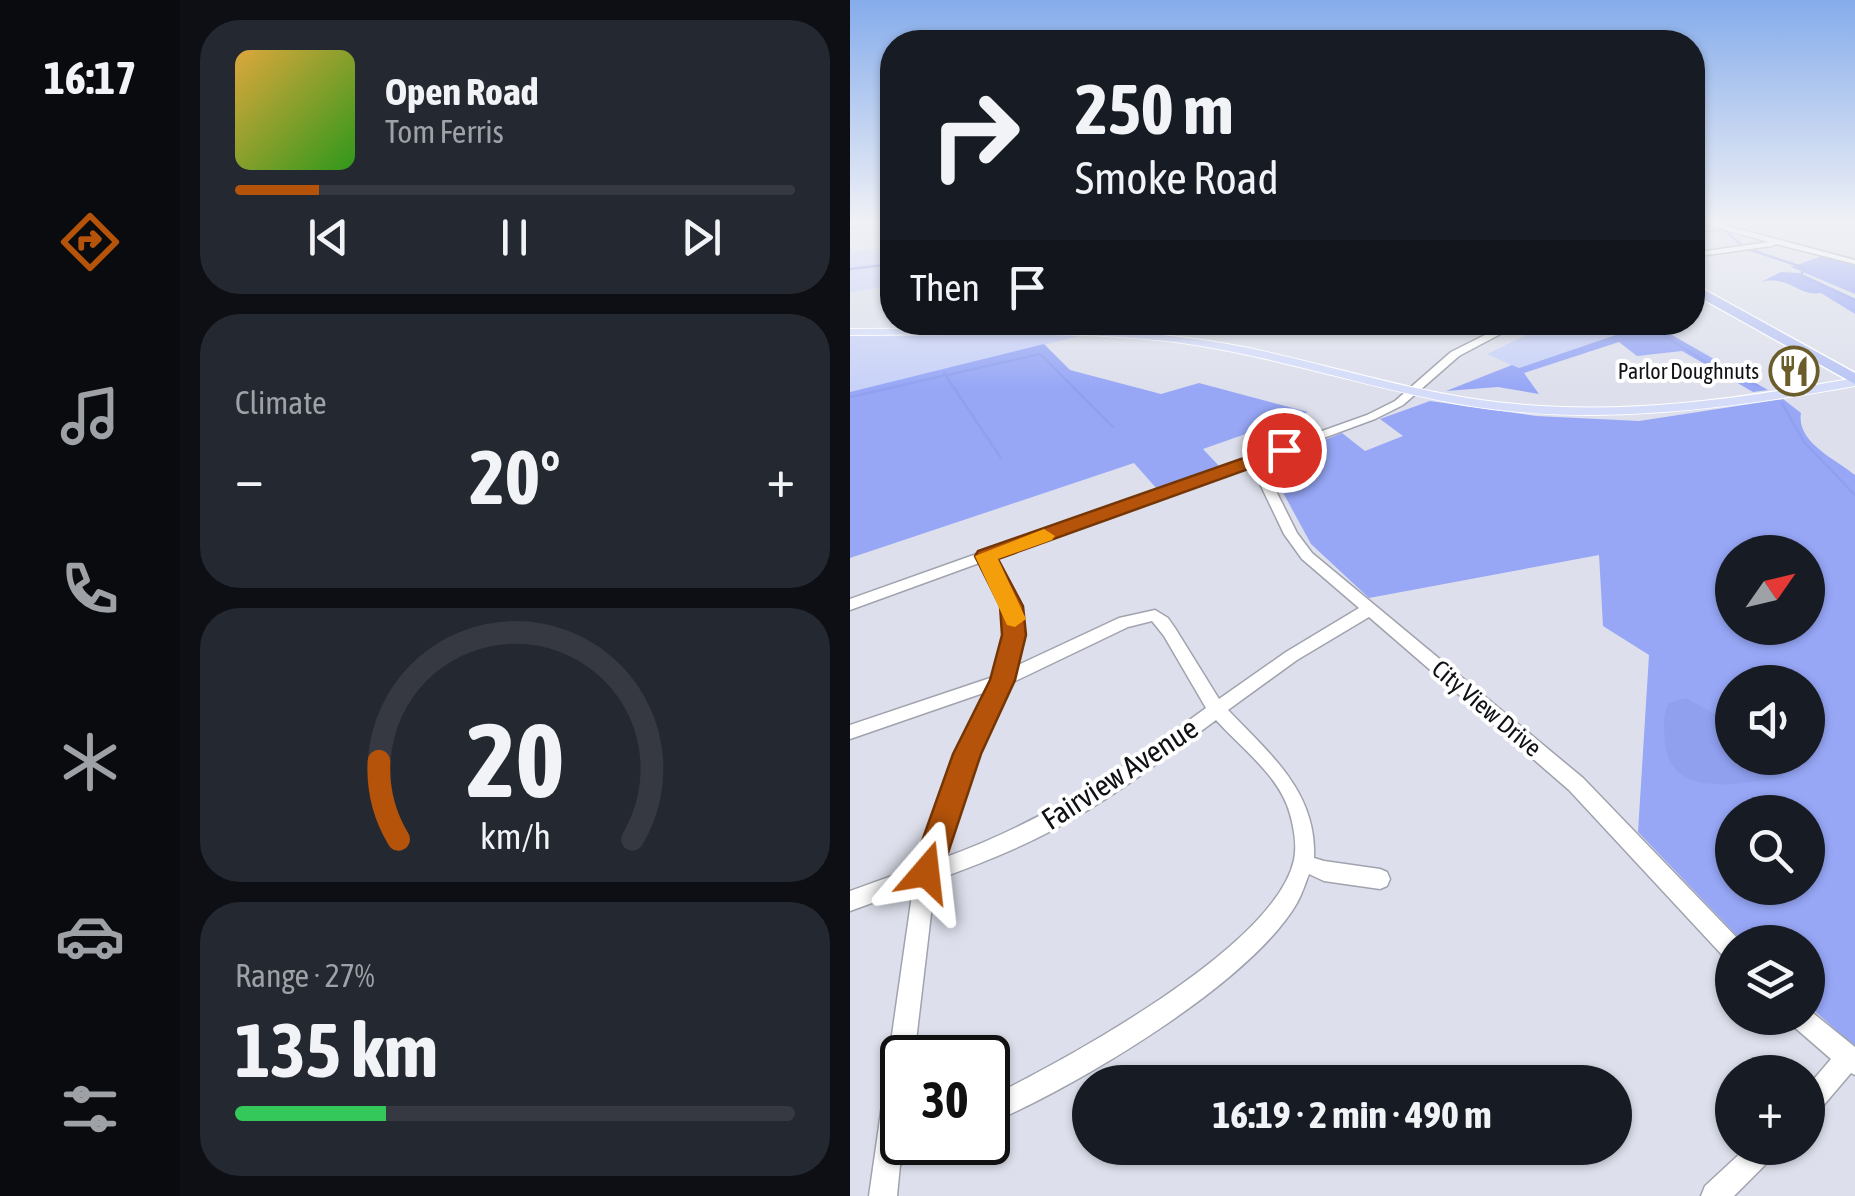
<!DOCTYPE html>
<meta charset="utf-8">
<style>
body{margin:0;font-family:"Asap Condensed",sans-serif;background:#242831;color:#f1f3f6;height:100vh;display:flex;flex-direction:column;font-size:38px;white-space:nowrap}
*{box-sizing:border-box;margin:0}
p{font-size:32px;color:#9ea1a6}
.icon{flex:none;width:55px;height:55px;fill:none;stroke:currentColor;stroke-width:2;stroke-linecap:round;stroke-linejoin:round}
.map{position:relative;flex:1;overflow:hidden}
.panel{display:flex;flex-direction:column;gap:20px;padding:20px;background:#0d0f14;width:670px}
.panel>*{flex:none}
.top-card{position:absolute;left:30px;top:30px;width:825px;height:305px;border-radius:40px;box-shadow:0 2px 8px #0004;background:#171b24;color:#f1f3f6;overflow:hidden}
.needle{width:65px;rotate:56deg}
.controls{position:absolute;left:865px;top:535px;display:grid;gap:20px}
.controls a{display:grid;place-items:center;width:110px;height:110px;border-radius:50%;background:#171b24;box-shadow:0 2px 8px #0004;font-size:50px}
.speed{position:absolute;left:30px;top:1035px;display:flex;gap:20px;font-size:50px;font-weight:700;text-align:center}
.speed>*{display:grid;place-content:center;width:130px;height:130px;border-radius:50%;background:#171b24;box-shadow:0 2px 8px #0004;line-height:1}
.speed .limit{border:5px solid #111;border-radius:15px;background:#fff;color:#111}
.pin{position:absolute;display:grid;place-items:center;width:85px;height:85px;color:#fff;margin:-42px;border:5px solid #fff;border-radius:50%;box-shadow:0 2px 10px #0007}
.me{position:absolute;width:110px;margin:-55px;rotate:17deg;stroke-linejoin:round;filter:drop-shadow(0 0 8px #0008)}
.turn{display:flex;align-items:center;gap:35px;height:210px;padding:0 30px;font-size:45px}
.turn .icon{width:130px;height:130px;stroke-width:2.5}
.turn b{display:block;font-size:70px;line-height:85px}
.then{display:flex;align-items:center;height:95px;padding:0 30px;background:#0003;gap:20px;font-size:38px}
.big{font-size:75px;font-weight:700;line-height:1.1}
.panel .widget{flex:1;display:flex;flex-direction:column;justify-content:center;gap:15px;min-width:0;padding:0 35px;border-radius:40px;background:#242831}
.panel .dial{align-items:center;gap:0}
.dial svg{height:260px;overflow:visible;fill:none;stroke:#363941;stroke-width:7;stroke-linecap:round;text-anchor:middle}
.dial text{fill:#f1f3f6;stroke:none}
.song{display:flex;align-items:center;gap:30px}
.cover{width:120px;height:120px;border-radius:15px;background:linear-gradient(135deg,hsl(40 70% 55%),hsl(110 70% 35%))}
.played{height:10px;border-radius:5px;background:linear-gradient(90deg,#b45309 15%,#363941 15%)}
.keys{display:flex;justify-content:space-around;direction:ltr}
.heat{display:flex;justify-content:space-between;align-items:center;font-size:55px;direction:ltr}
.charge{height:15px;border-radius:8px;background:linear-gradient(90deg,#34c759 27%,#363941 0)}
.trip{position:absolute;left:222px;top:1065px;width:560px;height:100px;border-radius:50px;background:#171b24;box-shadow:0 2px 8px #0004;font-weight:700;line-height:100px;text-align:center}
main{display:flex;flex:1;min-height:0}
.dock{display:flex;flex-direction:column;width:180px;justify-content:space-around;align-items:center;background:#090b0e;color:#9ea1a6}
.dock .icon{width:70px;height:70px}
.dock .current{color:#b45309}
.dock b{font-size:45px;color:#f1f3f6}
.map>svg:first-child{display:block}
</style>
<main>
<nav class="dock">
<b>16:17</b>
<svg class="icon current" aria-label="directions" viewBox="0 0 24 24"><path d="M12 3l9 9-9 9-9-9zM9 14v-3h6M13 9l2 2-2 2"/></svg>
<svg class="icon" aria-label="music" viewBox="0 0 24 24"><path d="M9 18V5l10-2v13"/><circle cx="6" cy="18" r="3"/><circle cx="16" cy="16" r="3"/></svg>
<svg class="icon" aria-label="phone" viewBox="0 0 24 24"><path d="M5 4h4l2 5-3 2q2 4 5 5l2-3 5 2v4C11 20 4 13 5 4z"/></svg>
<svg class="icon" aria-label="climate" viewBox="0 0 24 24"><path d="M12 3v18M4 7l16 10M4 17L20 7"/></svg>
<svg class="icon" aria-label="car" viewBox="0 0 24 24"><path d="M5 17H2v-5l4-1 3-4h7l3 4 3 1v5h-3M9 17h6M6 11h13"/><circle cx="7" cy="17" r="2"/><circle cx="17" cy="17" r="2"/></svg>
<svg class="icon" aria-label="filters" viewBox="0 0 24 24"><path d="M4 7h16M4 17h16"/><circle cx="9" cy="7" r="2"/><circle cx="15" cy="17" r="2"/></svg>
</nav>
<section class="panel">
<div class="widget">
<div class="song"><i class="cover"></i><div><b>Open Road</b><p>Tom Ferris</p></div></div>
<div class="played"></div>
<div class="keys"><svg class="icon" aria-label="previous" viewBox="0 0 24 24"><path d="M18 5L8 12l10 7zM5 5v14"/></svg><svg class="icon" aria-label="pause" viewBox="0 0 24 24"><path d="M8 5v14M16 5v14"/></svg><svg class="icon" aria-label="next" viewBox="0 0 24 24"><path d="M6 5l10 7-10 7zM19 5v14"/></svg></div>
</div>
<div class="widget"><p>Climate</p>
<div class="heat"><a>−</a><b class="big">20°</b><a>+</a></div>
</div>
<div class="widget dial"><svg viewBox="0 0 100 80">
<path d="M14 69A42 42 0 1 1 86 69"/>
<path d="M14 69A42 42 0 0 1 8 45" stroke="#b45309"/>
<text x="50" y="56" font-size="32" font-weight="700">20</text>
<text x="50" y="72" font-size="11">km/h</text>
</svg></div>
<div class="widget"><p>Range · 27%</p><b class="big">135 km</b><div class="charge"></div></div>
</section>
<div class="map">
<svg width="1005" height="1196" viewBox="0 0 1005 1196">
<rect width="100%" height="100%" fill="#dde0ec"/>
<!-- green -->
<g fill="#c8d2f8">
<polygon points="42,248 42,285 0,293 0,251"/>
<polygon points="677,323 801,323 668,368 637,354 681,333 668,327"/>
<polygon points="157,332 233,335 0,392 0,335"/>
</g>
<!-- forest -->
<g fill="#97a7f6" fill-rule="evenodd">
<polygon points="975,255 1005,263 1005,294 941,267"/>
<path d="M931,272L949,273L1005,299V314L971,293C947,297 942,275 911,282Z"/>
<polygon points="801,323 918,390 903,392 832,351 787,356 769,342 674,373 689,394 648,387 596,391 662,365 669,368"/>
<polygon points="194,344 220,370 311,394 349,383 458,412 353,449 370,467 307,489 284,463 0,558 0,392"/>
<path d="M933,399L951,413C946,442 985,459 1005,475V1047L958,1005V942H893L788,832L799,655L753,626L749,555L519,598L461,544L417,463L492,433L515,451L553,436L530,419L580,401L686,416L789,421ZM882,552H958V628H882ZM882,682H958V758H882ZM882,812H958V888H882Z"/>
</g>
<!-- water -->
<path fill="#90a0ef" d="M836,698L882,724V758H919L931,769L933,778C892,782 820,802 815,742C814,727 812,716 819,703Z"/>
<g fill="none" stroke-linecap="round" stroke-linejoin="round">
<!-- stream -->
<g stroke="#90a0ef" stroke-width="2.5">
<polyline points="877,221 881,227"/>
<polyline points="875,230 891,245"/>
<polyline points="842,232 875,230"/>
<polyline points="898,249 955,268 951,275 1005,300"/>
<polyline points="0,269 42,264"/>
<polyline points="793,322 873,373 908,386"/>
<polyline points="94,373 151,458"/>
<polyline points="0,397 190,354 263,427"/>
<polyline points="932,403 954,442 1005,495"/>
</g>
<!-- minor casing -->
<g stroke="#a0a3ae" stroke-width="3">
<g id="minor">
<polygon points="5,221 18,221 0,227 0,223"/>
<polygon points="844,221 858,221 1005,260 1005,264 926,244 922,246 842,257 842,253 919,242"/>
<polygon points="248,322 257,322 249,333 243,333 241,331"/>
<path d="M661,322H673L609,356L553,405L525,419L411,461L447,533L462,553L733,778L890,941L882,942V960L874,957L719,790L519,617L447,660L378,710C420,754 467,792 464,858L474,861L530,869L537,872L540,879L537,886L530,889L474,881L459,874C455,884 452,894 447,903C400,984 224,1088 138,1124V1098C215,1060 425,947 444,860C447,846 444,828 440,814C430,776 391,748 366,720C312,760 259,801 199,832C163,851 124,866 85,880L64,1058H52V1142H83L79,1151L50,1165L47,1196H19L63,888L0,911V891L67,867L108,754L139,691L0,739V725L146,676L156,635L154,606L132,562L0,610V599L517,415L545,401L601,352ZM401,465L434,534L452,559L509,608L436,652L369,699L325,628L318,618L305,610L269,618L164,667L172,635L170,606L144,558ZM302,621L314,636L356,708C268,772 194,822 91,859L126,754L159,684L278,627Z"/>
<polygon points="958,1009 1005,1047 1005,1075 1001,1073 967,1113 958,1117 958,1086 981,1059 943,1026 939,1018 958,1018"/>
<polygon points="896,1148 927,1148 923,1157 884,1196 851,1196 855,1186"/>
</g>
</g>
<!-- major casing -->
<g stroke="#fff" stroke-width="2">
<path id="major" d="M203,328C269,330 334,335 399,348C488,367 575,396 666,404C780,415 893,398 1005,378V386C875,409 745,427 614,405C517,388 423,355 325,342C218,329 108,335 0,335V329Z"/>
</g>
<!-- highway casing -->
<g stroke="#fff" stroke-width="3">
<polygon id="highway" points="842,283 1005,373 1005,384 842,293"/>
</g>
<!-- minor -->
<use href="#minor" fill="#fff" fill-rule="evenodd"/>
<!-- major -->
<use href="#major" fill="#d4dcf9" fill-rule="evenodd"/>
<!-- highway -->
<use href="#highway" fill="#b8c4f5" fill-rule="evenodd"/>
<!-- rail -->
<polyline stroke="#6c6e75" stroke-width="2.5" stroke-dasharray="9 4" stroke-linecap="butt" points="995,221 1005,227"/>
</g>
<!-- sky -->
<linearGradient id="sky" x2="0" y2="1"><stop stop-color="#85aceb"/><stop offset="0.57" stop-color="#f0f1f6"/><stop offset="1" stop-color="#f0f1f6" stop-opacity="0"/></linearGradient>
<rect width="1005" height="389" fill="url(#sky)"/>
<!-- route -->
<polygon fill="#b45309" stroke="#753606" stroke-width="2.5" points="434,444 440,446 440,454 148,559 173,606 176,635 165,680 131,754 88,883 76,887 65,883 61,872 103,754 140,680 152,635 150,606 125,556 128,551"/>
<!-- slow -->
<polygon fill="#f59e0b" points="194,529 205,536 202,540 148,559 176,619 165,627 157,625 125,556"/>
<!-- icons -->
<defs>
<g id="restaurant-ring" transform="scale(2.5)"><circle r="9.5" fill="#fff" stroke="#6b5d2a" stroke-width="1.5"/><path d="M-5-6h1v4h1v-4h1v4h1v-4h1v5L-1.5 .5V6h-2V.5L-5-1ZM5-6V6H3V1.5H1.5Q1.5-4 5-6Z" fill="#6b5d2a"/></g>
</defs>
<g fill-rule="evenodd">
<use href="#restaurant-ring" x="944" y="371"/>
</g>
<g text-anchor="middle" stroke-width="8" stroke-linejoin="round" paint-order="stroke">
<!-- far-poi labels -->
<g font-size="22" fill="#101115" stroke="#fff" text-anchor="end">
<text x="909" y="379">Parlor Doughnuts</text>
</g>
<!-- street labels -->
<g font-size="25" fill="#101115" stroke="#fff">
<text transform="translate(637 708) rotate(40)" y="9">City View Drive</text>
</g>
<!-- near-street labels -->
<g font-size="30" fill="#101115" stroke="#fff">
<text transform="translate(270 774) rotate(-33)" y="10">Fairview Avenue</text>
</g>
</g>
</svg>
<div class="controls">
<a><svg class="needle" viewBox="-14 -14 28 28"><path d="M0-13l5 13h-10z" fill="#e53935"/><path d="M0 13l5-13h-10z" fill="#9ea1a6"/></svg></a>
<a><svg class="icon" aria-label="sound" viewBox="0 0 24 24"><path d="M4 9h4l5-4v14l-5-4H4zM17 9q2 3 0 6"/></svg></a>
<a><svg class="icon" aria-label="search" viewBox="0 0 24 24"><circle cx="10" cy="10" r="6"/><path d="M15 15l6 6"/></svg></a>
<a><svg class="icon" aria-label="layers" viewBox="0 0 24 24"><path d="M12 4l9 5-9 5-9-5zM3 14l9 5 9-5"/></svg></a>
<a>+</a>
</div>
<div class="speed"><div class="limit">30</div></div>
<div class="pin" style="left:434px;top:450px;background:#d93025"><svg class="icon" aria-label="arrive" viewBox="0 0 24 24"><path d="M6 21V4h12l-3 4 3 4H6"/></svg></div>
<svg class="me" style="left:76px;top:872px" viewBox="-20 -20 40 40"><path d="M0-17L14 15 0 8-14 15z" fill="#b45309" stroke="#fff" stroke-width="4"/></svg>
<div class="trip">16:19 · 2 min · 490 m</div>
<div class="top-card">
<div class="turn"><svg class="icon" aria-label="right" viewBox="0 0 24 24"><path d="M7 20v-9h11M14 6l5 5-5 5"/></svg><div><b>250 m</b>Smoke Road</div></div>
<div class="then">Then<svg class="icon" aria-label="arrive" viewBox="0 0 24 24"><path d="M6 21V4h12l-3 4 3 4H6"/></svg></div>
</div>
</div>
</main>
